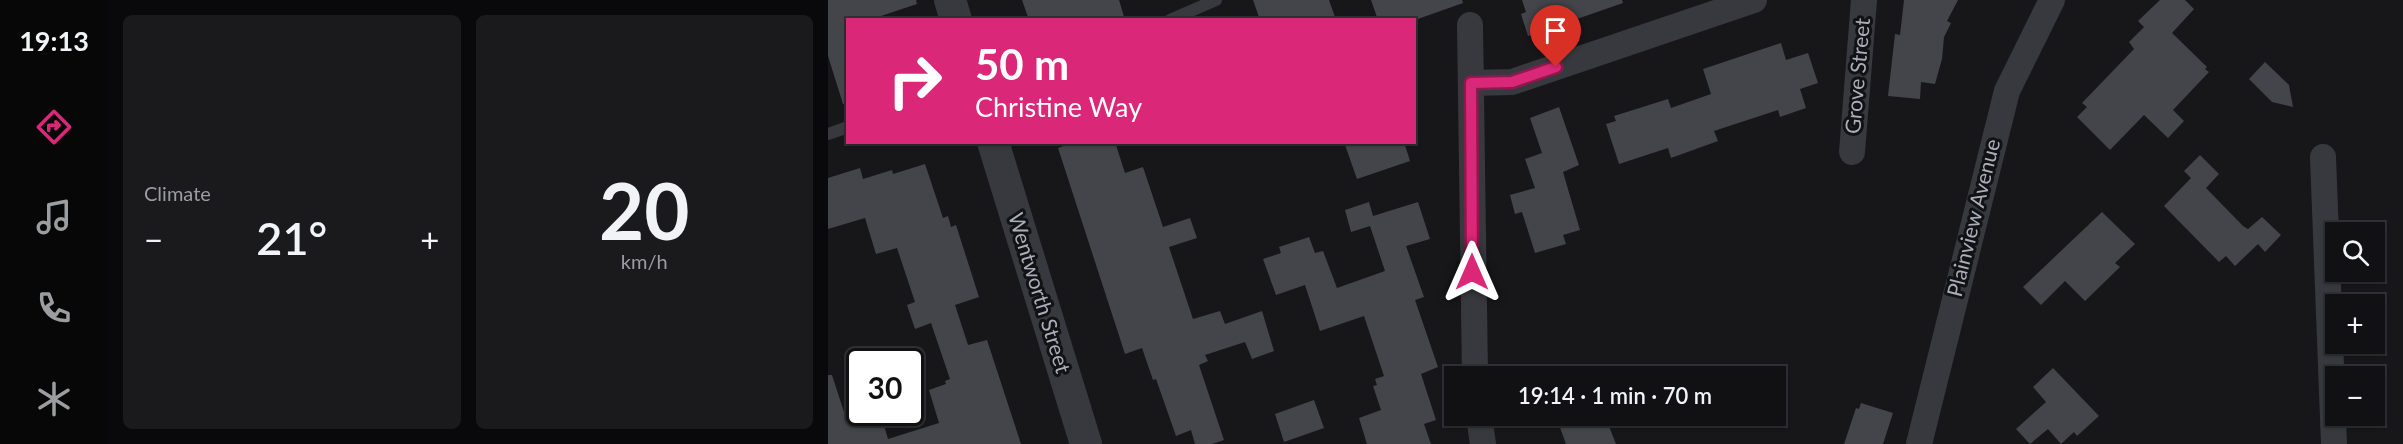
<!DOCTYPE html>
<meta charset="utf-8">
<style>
body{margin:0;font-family:Lato,sans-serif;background:#1a1a1d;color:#f1f3f6;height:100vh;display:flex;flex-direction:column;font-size:22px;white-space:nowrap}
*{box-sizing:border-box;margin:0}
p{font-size:20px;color:#9c9da0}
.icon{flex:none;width:33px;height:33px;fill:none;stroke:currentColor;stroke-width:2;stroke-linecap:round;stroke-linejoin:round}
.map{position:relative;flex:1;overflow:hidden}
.drawer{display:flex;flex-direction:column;gap:15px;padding:15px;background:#09090b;width:720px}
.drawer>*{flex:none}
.banner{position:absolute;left:18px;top:18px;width:570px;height:126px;border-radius:0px;box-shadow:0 2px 4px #0004,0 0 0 2px #303134;background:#db2777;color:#fff;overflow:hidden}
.tools{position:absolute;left:1497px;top:222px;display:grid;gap:12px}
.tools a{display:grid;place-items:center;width:60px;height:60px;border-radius:0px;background:#111114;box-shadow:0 2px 4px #0004,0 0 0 2px #303134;font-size:30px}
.speed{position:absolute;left:18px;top:348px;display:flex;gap:12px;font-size:30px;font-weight:700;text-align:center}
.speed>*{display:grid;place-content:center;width:78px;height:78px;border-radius:50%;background:#111114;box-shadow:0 2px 4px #0004,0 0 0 2px #303134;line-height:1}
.speed .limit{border:3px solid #111;border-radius:9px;background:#fff;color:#111}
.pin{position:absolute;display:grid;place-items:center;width:51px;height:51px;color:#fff;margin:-62px -26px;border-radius:50% 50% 50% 0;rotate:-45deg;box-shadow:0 0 6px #0007}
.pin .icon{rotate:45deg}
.me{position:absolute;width:66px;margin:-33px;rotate:0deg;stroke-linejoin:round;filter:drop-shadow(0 0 4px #0008)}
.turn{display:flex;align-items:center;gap:21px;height:126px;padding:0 30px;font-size:27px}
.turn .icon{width:78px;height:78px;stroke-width:2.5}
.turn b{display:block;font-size:42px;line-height:51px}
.big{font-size:45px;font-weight:600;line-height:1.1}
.drawer .widget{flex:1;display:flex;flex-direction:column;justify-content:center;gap:9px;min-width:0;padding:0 21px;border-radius:9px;background:#1a1a1d}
.drawer .dial{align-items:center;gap:0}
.dial b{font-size:78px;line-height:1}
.heat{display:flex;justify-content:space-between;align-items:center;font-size:33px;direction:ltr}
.drawer .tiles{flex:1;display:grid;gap:15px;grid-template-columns:repeat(2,1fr)}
.trip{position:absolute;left:616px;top:366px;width:342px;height:60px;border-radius:0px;background:#111114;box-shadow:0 2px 4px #0004,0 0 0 2px #303134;font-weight:600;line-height:60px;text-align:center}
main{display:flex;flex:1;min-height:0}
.menu{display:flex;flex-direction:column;width:108px;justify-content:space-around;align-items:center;background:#070708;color:#9c9da0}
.menu .icon{width:42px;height:42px}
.menu .active{color:#db2777}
.menu b{font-size:27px;color:#f1f3f6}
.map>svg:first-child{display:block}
</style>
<main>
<nav class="menu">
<b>19:13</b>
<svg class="icon active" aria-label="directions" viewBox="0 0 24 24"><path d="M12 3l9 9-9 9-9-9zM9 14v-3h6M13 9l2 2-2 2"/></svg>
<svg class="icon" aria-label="music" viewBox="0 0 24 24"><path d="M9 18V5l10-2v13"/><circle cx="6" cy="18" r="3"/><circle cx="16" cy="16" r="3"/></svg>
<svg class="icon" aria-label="phone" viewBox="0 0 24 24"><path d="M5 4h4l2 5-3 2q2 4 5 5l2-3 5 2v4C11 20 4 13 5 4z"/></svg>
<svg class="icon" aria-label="climate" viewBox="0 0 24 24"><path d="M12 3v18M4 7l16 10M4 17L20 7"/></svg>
</nav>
<section class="drawer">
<div class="tiles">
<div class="widget"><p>Climate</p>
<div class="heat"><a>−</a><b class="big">21°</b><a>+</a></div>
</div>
<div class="widget dial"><b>20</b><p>km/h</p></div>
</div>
</section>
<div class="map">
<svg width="1575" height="444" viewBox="0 0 1575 444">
<rect width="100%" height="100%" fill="#17171a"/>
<!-- building -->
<g fill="#43454a">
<polygon points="0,0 88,0 89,4 41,20 20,20 20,104 15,104 0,56"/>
<polygon points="194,0 291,0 297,20 201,20"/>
<polygon points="425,0 501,0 508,20 432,20"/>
<polygon points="543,0 634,0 635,3 587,20 550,20"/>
<polygon points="694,0 794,0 795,3 700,36 693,14 698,12"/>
<polygon points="1076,0 1130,0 1119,21 1123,23 1116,37 1114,59 1107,84 1093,82 1092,99 1060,96 1067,34 1072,35"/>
<polygon points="1332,0 1357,0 1366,9 1344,33 1379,67 1377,69 1381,72 1345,110 1356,121 1340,138 1316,115 1282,150 1249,117 1259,107 1254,103 1306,49 1301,42 1316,27 1310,21"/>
<polygon points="953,43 958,60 980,53 990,83 972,89 978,108 952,117 950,110 886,131 890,141 843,158 840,148 791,164 778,124 788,121 786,116 840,99 843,108 883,94 875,69"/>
<polygon points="1437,62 1461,85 1465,107 1444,102 1421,79"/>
<polygon points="731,107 751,165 735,172 752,230 735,235 738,244 707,253 694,212 687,214 682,195 707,188 697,159 714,153 702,118"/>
<polygon points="247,142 287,142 297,173 315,167 335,227 362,218 369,238 341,247 365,319 392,311 397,324 434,311 446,351 424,359 417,342 377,355 380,361 371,365 396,440 384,444 367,444 363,430 348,436 328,379 325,380 314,348 297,354 230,148"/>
<polygon points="516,142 576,142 582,161 529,179"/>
<polygon points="1372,155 1391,174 1378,188 1415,226 1420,229 1434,217 1453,235 1437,252 1430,244 1407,266 1398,256 1391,262 1336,206 1363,178 1356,171"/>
<polygon points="97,164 115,218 120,216 123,227 128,225 151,297 127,305 140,345 159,340 193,444 0,444 0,375 4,375 16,412 52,412 60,439 111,423 101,390 118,384 117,381 122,379 103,323 87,329 79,305 87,302 69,248 48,254 37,218 0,229 0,178 32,168 35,179 64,170 65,174"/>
<polygon points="541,202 545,216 590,202 602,239 578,246 596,297 587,300 610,367 593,374 608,420 596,424 603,444 539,444 531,418 553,410 545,386 549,385 547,379 556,376 536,316 492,331 477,285 448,295 435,259 453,253 451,247 481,237 487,253 495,251 509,288 557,271 542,226 523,232 517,210"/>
<polygon points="1274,212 1307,244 1287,263 1292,267 1257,301 1237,281 1213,305 1195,287"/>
<polygon points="1225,368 1271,416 1249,436 1246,432 1233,444 1220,429 1202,444 1188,429 1218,402 1205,387"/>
<polygon points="486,400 496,428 456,442 447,414"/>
<polygon points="1033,403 1065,413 1055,444 1016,444 1028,408 1031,409"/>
<polygon points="749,416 777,416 788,444 738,444 730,422"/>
</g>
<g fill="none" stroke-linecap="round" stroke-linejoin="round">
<!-- service -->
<g stroke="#38393f" stroke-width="12">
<polyline points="342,20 388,0"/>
<polyline points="0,134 20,127"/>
</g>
<!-- minor -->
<g stroke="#38393f" stroke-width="26">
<polyline points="642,25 647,376"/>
<polyline points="643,83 684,82 926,0"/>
<polyline points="1024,152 1036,0"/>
<polyline points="1495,157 1506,444"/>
<polyline points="651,416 655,444"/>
<polyline points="1091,444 1179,91 1224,0"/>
</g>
<!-- tertiary -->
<g stroke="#38393f" stroke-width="32">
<polyline points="122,0 128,20"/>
<polyline points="165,142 258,444"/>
</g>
</g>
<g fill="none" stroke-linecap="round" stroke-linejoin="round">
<!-- route casing -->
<g stroke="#8e194d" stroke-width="15">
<polyline id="route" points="644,272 643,83 684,82 728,67"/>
</g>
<!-- route -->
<use href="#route" stroke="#db2777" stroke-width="10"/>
</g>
<g text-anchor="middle" stroke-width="6" stroke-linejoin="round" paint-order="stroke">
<!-- street labels -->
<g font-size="21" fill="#a9afba" stroke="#121215">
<text transform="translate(1030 76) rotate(-85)" y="7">Grove Street</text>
<text transform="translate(1146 218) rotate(-76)" y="7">Plainview Avenue</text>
<text transform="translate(211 293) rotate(73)" y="7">Wentworth Street</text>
</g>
</g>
</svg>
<div class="tools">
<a><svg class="icon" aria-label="search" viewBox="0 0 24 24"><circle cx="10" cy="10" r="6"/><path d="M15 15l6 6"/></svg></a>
<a>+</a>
<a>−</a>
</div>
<div class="speed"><div class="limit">30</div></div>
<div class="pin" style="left:728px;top:67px;background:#d93025"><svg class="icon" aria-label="arrive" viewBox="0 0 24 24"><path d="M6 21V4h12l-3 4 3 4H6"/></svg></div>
<svg class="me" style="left:644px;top:272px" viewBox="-20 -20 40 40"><path d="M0-17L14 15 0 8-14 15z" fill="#db2777" stroke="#fff" stroke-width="4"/></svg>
<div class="trip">19:14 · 1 min · 70 m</div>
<div class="banner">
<div class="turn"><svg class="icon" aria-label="right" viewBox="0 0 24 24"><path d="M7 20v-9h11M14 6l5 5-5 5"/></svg><div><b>50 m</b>Christine Way</div></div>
</div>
</div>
</main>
